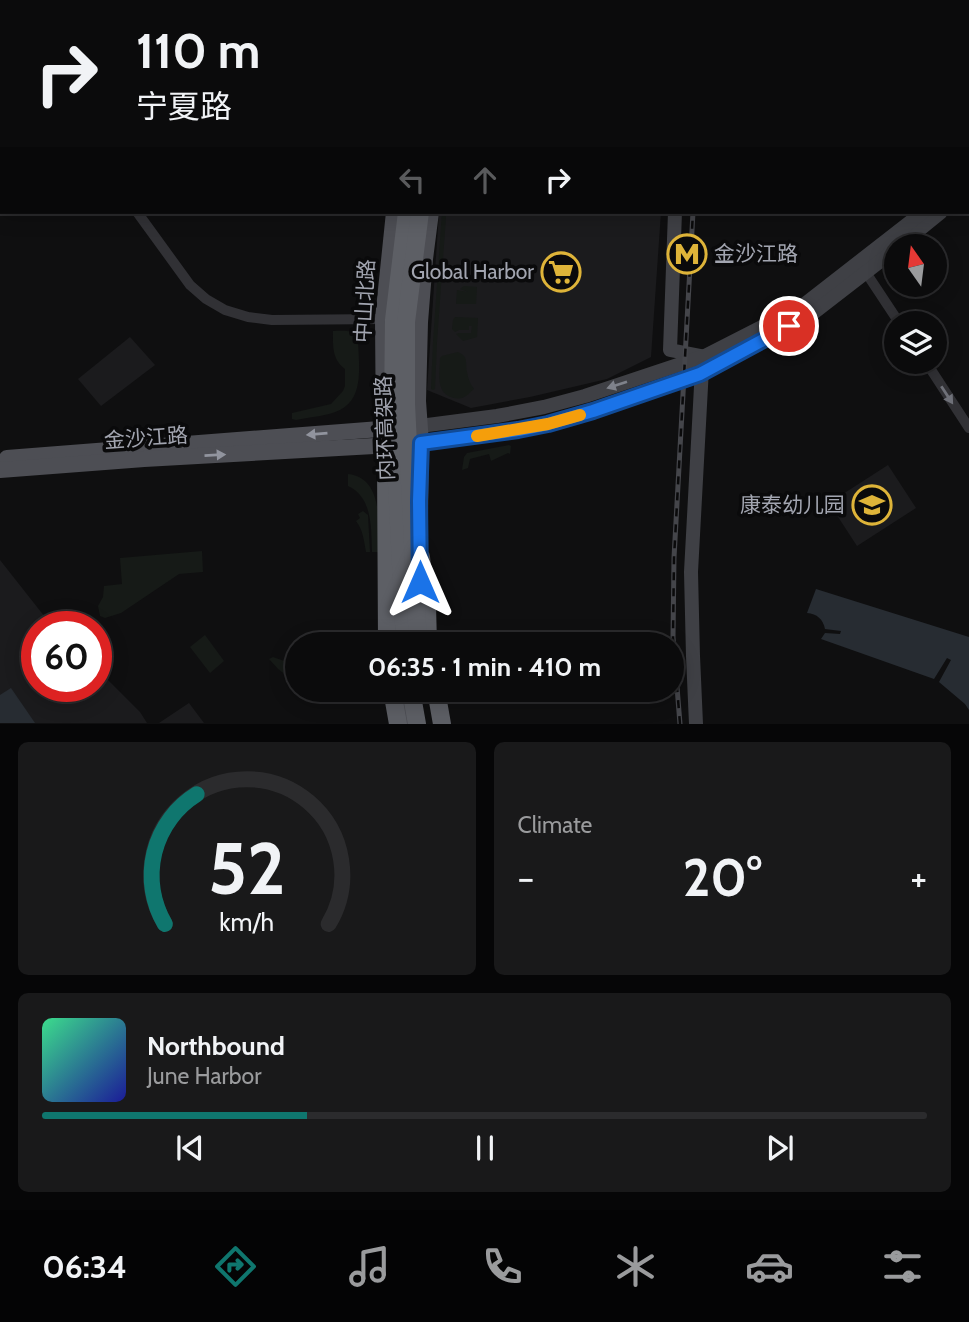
<!DOCTYPE html>
<meta charset="utf-8">
<style>
body{margin:0;font-family:Cabin,"Noto Sans SC",sans-serif;background:#19191a;color:#f1f3f6;height:100vh;display:flex;flex-direction:column;font-size:26px;white-space:nowrap}
*{box-sizing:border-box;margin:0}
p{font-size:23px;color:#9a9b9d}
.icon{flex:none;width:38px;height:38px;fill:none;stroke:currentColor;stroke-width:2;stroke-linecap:round;stroke-linejoin:round}
.map{position:relative;height:724px;overflow:hidden}
.details{display:flex;flex-direction:column;gap:18px;padding:18px;background:#060607;flex:1}
.details>*{flex:none}
.banner{position:absolute;left:0px;top:0px;width:970px;height:214px;box-shadow:0 4px 18px #0003,0 0 0 2px #2b2b2d;background:#0b0b0c;color:#f1f3f6;overflow:hidden}
.needle{width:46px;rotate:346deg}
.tools{position:absolute;left:884px;top:234px;display:grid;gap:14px}
.tools a{display:grid;place-items:center;width:63px;height:63px;border-radius:50%;background:#0b0b0c;box-shadow:0 4px 18px #0003,0 0 0 2px #2b2b2d;font-size:35px}
.speed{position:absolute;left:21px;top:611px;display:flex;gap:14px;font-size:35px;font-weight:700;text-align:center}
.speed>*{display:grid;place-content:center;width:91px;height:91px;border-radius:50%;background:#0b0b0c;box-shadow:0 4px 18px #0003,0 0 0 2px #2b2b2d;line-height:1}
.speed .limit{border:10px solid #d22;background:#fff;color:#111}
.pin{position:absolute;display:grid;place-items:center;width:60px;height:60px;color:#fff;margin:-30px;border:4px solid #fff;border-radius:50%;box-shadow:0 2px 7px #0007}
.me{position:absolute;width:77px;margin:-38px;rotate:0deg;stroke-linejoin:round;filter:drop-shadow(0 0 5px #0008)}
.turn{display:flex;align-items:center;gap:24px;height:147px;padding:0 21px;font-size:32px}
.turn .icon{width:91px;height:91px;stroke-width:2.5}
.turn b{display:block;font-size:49px;line-height:60px}
.lanes{display:flex;align-items:center;height:66px;padding:0 21px;background:#0003;justify-content:center;gap:35px;direction:ltr}
.lanes .off{opacity:.35}
.big{font-size:52px;font-weight:800;line-height:1.1}
.details .card{flex:1;display:flex;flex-direction:column;justify-content:center;gap:10px;min-width:0;padding:0 24px;border-radius:10px;background:#19191a}
.details .dial{align-items:center;gap:0}
.dial svg{height:182px;overflow:visible;fill:none;stroke:#2b2b2d;stroke-width:7;stroke-linecap:round;text-anchor:middle}
.dial text{fill:#f1f3f6;stroke:none}
.song{display:flex;align-items:center;gap:21px}
.cover{width:84px;height:84px;border-radius:10px;background:linear-gradient(135deg,hsl(150 70% 55%),hsl(240 70% 35%))}
.played{height:7px;border-radius:4px;background:linear-gradient(90deg,#0f766e 30%,#2b2b2d 30%)}
.keys{display:flex;justify-content:space-around;direction:ltr}
.heat{display:flex;justify-content:space-between;align-items:center;font-size:38px;direction:ltr}
.details .tiles{flex:1;display:grid;gap:18px;grid-template-columns:1fr 1fr}
.card:last-child{grid-column:span 2}
.trip{position:absolute;left:285px;top:632px;width:399px;height:70px;border-radius:35px;background:#0b0b0c;box-shadow:0 4px 18px #0003,0 0 0 2px #2b2b2d;font-weight:800;line-height:70px;text-align:center}
.dock{display:flex;height:112px;justify-content:space-around;align-items:center;background:#040405;color:#9a9b9d}
.dock .icon{width:49px;height:49px}
.dock .active{color:#0f766e}
.dock b{font-size:32px;color:#f1f3f6}
.map>svg:first-child{display:block}
</style>
<div class="map">
<svg width="969" height="724" viewBox="0 0 969 724">
<rect width="100%" height="100%" fill="#0f0f10"/>
<!-- built -->
<g fill="#1b1b1d">
<rect x="490" y="0" width="186" height="2"/>
<polygon points="439,212 661,212 651,357 607,379 530,397 471,408 427,390"/>
<polygon points="130,337 155,365 101,406 78,379"/>
<polygon points="888,465 916,508 857,546 829,503"/>
<polygon points="0,560 52,626 37,626 37,686 96,686 96,668 140,712 147,723 0,723"/>
<polygon points="189,703 204,723 159,723"/>
</g>
<!-- green -->
<g fill="#161a17">
<polygon points="442,212 446,212 446,217 437,342 435,389 433,390 431,389 433,342"/>
<polygon points="464,286 477,287 476,304 456,304 457,290 468,292 460,289"/>
<polygon points="455,317 478,318 477,337 463,341 456,334 459,333 471,333 472,326 469,326 469,330 459,330 455,332 452,329 453,320"/>
<path d="M333,331C342,331 353,329 358,337C358,361 366,397 340,410C328,416 310,417 296,420L292,419V413L331,404L343,391L345,386V369C332,359 333,347 333,331Z"/>
<path d="M458,352C469,357 465,362 467,372C468,378 470,384 474,389C467,395 464,400 454,398C435,394 440,373 440,358L442,356Z"/>
<polygon points="509,445 511,446 510,454 508,453 491,461 489,454 470,459 468,468 462,470 464,457 467,453"/>
<path d="M348,474C384,478 378,525 380,552H372C371,529 373,497 348,486Z"/>
<path d="M363,511L368,515L370,552H366C364,541 363,530 356,521L360,518L358,514Z"/>
<polygon points="202,551 203,572 179,574 121,613 105,618 100,616 98,606 103,597 104,586 122,584 120,558"/>
<polygon points="205,635 224,661 210,673 190,647"/>
<path d="M273,657L290,663L297,662V677C284,677 277,668 269,659Z"/>
</g>
<!-- water -->
<g fill="#272c32">
<path d="M816,589L969,637V710L965,704L939,682L951,660L947,658L934,679L821,639L825,633L840,634L841,631L825,629C823,619 817,614 807,613Z"/>
<polygon points="11,688 35,723 0,723 0,695"/>
</g>
<g fill="none" stroke-linecap="round" stroke-linejoin="round">
<!-- street -->
<g stroke="#313135" stroke-width="10">
<polyline points="189,2 190,0"/>
<polyline points="0,32 2,34"/>
<polyline points="0,153 2,152"/>
<polyline points="137,212 190,285 206,299 225,310 248,317 272,320 383,319"/>
<polyline points="863,268 900,324"/>
<polyline points="926,362 969,428"/>
</g>
<!-- secondary -->
<g stroke="#3f4045" stroke-width="14">
<polyline points="346,0 347,2"/>
<polyline points="702,2 704,0"/>
<polyline points="968,174 969,173"/>
<polyline points="968,189 969,187"/>
<polyline points="675,212 670,350 701,356"/>
<polyline points="898,247 941,212"/>
<polyline points="420,426 497,416 544,407 585,396 705,356 801,307 923,212"/>
<polyline points="421,443 499,433 548,424 593,411 700,374 812,314 896,249"/>
<polyline points="696,724 693,656 691,572 702,368"/>
</g>
<!-- primary -->
<g stroke="#4d4e54" stroke-width="16">
<polyline points="482,2 483,0"/>
<polyline points="7,458 393,428"/>
<polyline points="0,470 144,459 392,445"/>
<polyline points="388,470 384,445 383,319 394,212"/>
<polyline points="420,517 421,443 418,401 420,322 425,259 431,212"/>
<polyline points="401,690 408,724"/>
</g>
<!-- highway -->
<g stroke="#5d5f65" stroke-width="18">
<polyline points="440,2 441,0"/>
<polyline points="457,2 457,0"/>
<polyline points="469,2 470,0"/>
<polyline points="386,458 387,644"/>
<polyline points="421,557 427,605 428,644"/>
<polyline points="392,690 398,724"/>
<polyline points="411,690 417,724"/>
<polyline points="436,690 442,724"/>
</g>
<!-- rail casing -->
<g stroke="#44454a" stroke-width="5">
<g id="rail">
<polyline points="701,2 701,0"/>
<polyline points="680,724 673,637 674,558 693,212"/>
</g>
</g>
<!-- rail -->
<use href="#rail" stroke="#0a0a0b" stroke-width="2.5" stroke-dasharray="8" stroke-linecap="butt"/>
<!-- highway-bridge -->
<g stroke="#5d5f65" stroke-width="18">
<polyline points="405,644 393,406 394,320 407,212"/>
<polyline points="418,644 406,404 406,322 420,212"/>
</g>
</g>
<!-- one-way arrows -->
<defs><path id="oneway-solid" d="M-6-.8H1V-3.2L6.5 0L1 3.2V.8H-6Z" transform="scale(1.75)"/></defs>
<use fill="#7f828b" href="#oneway-solid" transform="translate(617 385) rotate(162)"/>
<use fill="#6f7179" href="#oneway-solid" transform="translate(947 395) rotate(57)"/>
<g fill="#91949e">
<use href="#oneway-solid" transform="translate(317 434) rotate(175)"/>
<use href="#oneway-solid" transform="translate(215 455) rotate(-3)"/>
</g>
<g fill="none" stroke-linecap="round" stroke-linejoin="round">
<!-- route casing -->
<g stroke="#114b97" stroke-width="18">
<polyline id="route" points="420,582 419,501 421,443 518,430 548,424 593,411 700,374 789,326"/>
</g>
<!-- route -->
<use href="#route" stroke="#1a73e8" stroke-width="12"/>
<!-- slow -->
<polyline stroke="#f59e0b" stroke-width="12" points="477,436 548,424 580,415"/>
</g>
<!-- icons -->
<defs>
<g id="metro-ring" transform="scale(2.0125)"><circle r="9.5" fill="#0a0a0b" stroke="#deb439" stroke-width="1.5"/><path d="M-5.5 5V-5H-3L0 0L3-5H5.5V5H3V-.5L0 4L-3-.5V5Z" fill="#deb439"/></g>
<g id="supermarket-ring" transform="scale(2.0125)"><circle r="9.5" fill="#0a0a0b" stroke="#deb439" stroke-width="1.5"/><path d="M-6-5.5h2.5l.6 2H6L4.5 2H-2.5L-4.4-4H-6ZM-1.5 3.2a1.3 1.3 0 1 0 .1 0ZM3 3.2a1.3 1.3 0 1 0 .1 0Z" fill="#deb439"/></g>
<g id="school-ring" transform="scale(2.0125)"><circle r="9.5" fill="#0a0a0b" stroke="#deb439" stroke-width="1.5"/><path d="M0-5L7-2L0 1L-7-2ZM-4 1L0 2.5L4 1V4Q0 6-4 4Z" fill="#deb439"/></g>
</defs>
<g fill-rule="evenodd">
<use href="#metro-ring" x="687" y="254"/>
<use href="#supermarket-ring" x="561" y="272"/>
<use href="#school-ring" x="872" y="505"/>
</g>
<g text-anchor="middle" stroke-width="7" stroke-linejoin="round" paint-order="stroke">
<!-- poi labels -->
<g font-size="21" fill="#a2a5b0" stroke="#0a0a0b" text-anchor="end">
<text x="714" y="261" text-anchor="start">金沙江路</text>
<text x="534" y="279">Global Harbor</text>
<text x="845" y="512">康泰幼儿园</text>
</g>
<!-- street labels -->
<g font-size="21" fill="#a2a5b0" stroke="#0a0a0b">
<text transform="translate(365 301) rotate(-87)" y="7">中山北路</text>
<text transform="translate(385 428) rotate(-92)" y="7">内环高架路</text>
<text transform="translate(146 438) rotate(-4)" y="7">金沙江路</text>
</g>
</g>
</svg>
<div class="tools">
<a><svg class="needle" viewBox="-14 -14 28 28"><path d="M0-13l5 13h-10z" fill="#e53935"/><path d="M0 13l5-13h-10z" fill="#9a9b9d"/></svg></a>
<a><svg class="icon" aria-label="layers" viewBox="0 0 24 24"><path d="M12 4l9 5-9 5-9-5zM3 14l9 5 9-5"/></svg></a>
</div>
<div class="speed"><div class="limit">60</div></div>
<div class="pin" style="left:789px;top:326px;background:#d93025"><svg class="icon" aria-label="arrive" viewBox="0 0 24 24"><path d="M6 21V4h12l-3 4 3 4H6"/></svg></div>
<svg class="me" style="left:420px;top:582px" viewBox="-20 -20 40 40"><path d="M0-17L14 15 0 8-14 15z" fill="#1a73e8" stroke="#fff" stroke-width="4"/></svg>
<div class="trip">06:35 · 1 min · 410 m</div>
<div class="banner">
<div class="turn"><svg class="icon" aria-label="right" viewBox="0 0 24 24"><path d="M7 20v-9h11M14 6l5 5-5 5"/></svg><div><b>110 m</b>宁夏路</div></div>
<div class="lanes"><svg class="icon off" aria-label="left" viewBox="0 0 24 24"><path d="M17 20v-9H6M10 6l-5 5 5 5"/></svg><svg class="icon off" aria-label="ahead" viewBox="0 0 24 24"><path d="M12 20V5M6 11l6-6 6 6"/></svg><svg class="icon" aria-label="right" viewBox="0 0 24 24"><path d="M7 20v-9h11M14 6l5 5-5 5"/></svg></div>
</div>
</div>
<section class="details">
<div class="tiles">
<div class="card dial"><svg viewBox="0 0 100 80">
<path d="M14 69A42 42 0 1 1 86 69"/>
<path d="M14 69A42 42 0 0 1 28 12" stroke="#0f766e"/>
<text x="50" y="56" font-size="32" font-weight="700">52</text>
<text x="50" y="72" font-size="11">km/h</text>
</svg></div>
<div class="card"><p>Climate</p>
<div class="heat"><a>−</a><b class="big">20°</b><a>+</a></div>
</div>
<div class="card">
<div class="song"><i class="cover"></i><div><b>Northbound</b><p>June Harbor</p></div></div>
<div class="played"></div>
<div class="keys"><svg class="icon" aria-label="previous" viewBox="0 0 24 24"><path d="M18 5L8 12l10 7zM5 5v14"/></svg><svg class="icon" aria-label="pause" viewBox="0 0 24 24"><path d="M8 5v14M16 5v14"/></svg><svg class="icon" aria-label="next" viewBox="0 0 24 24"><path d="M6 5l10 7-10 7zM19 5v14"/></svg></div>
</div>
</div>
</section>
<nav class="dock">
<b>06:34</b>
<svg class="icon active" aria-label="directions" viewBox="0 0 24 24"><path d="M12 3l9 9-9 9-9-9zM9 14v-3h6M13 9l2 2-2 2"/></svg>
<svg class="icon" aria-label="music" viewBox="0 0 24 24"><path d="M9 18V5l10-2v13"/><circle cx="6" cy="18" r="3"/><circle cx="16" cy="16" r="3"/></svg>
<svg class="icon" aria-label="phone" viewBox="0 0 24 24"><path d="M5 4h4l2 5-3 2q2 4 5 5l2-3 5 2v4C11 20 4 13 5 4z"/></svg>
<svg class="icon" aria-label="climate" viewBox="0 0 24 24"><path d="M12 3v18M4 7l16 10M4 17L20 7"/></svg>
<svg class="icon" aria-label="car" viewBox="0 0 24 24"><path d="M5 17H2v-5l4-1 3-4h7l3 4 3 1v5h-3M9 17h6M6 11h13"/><circle cx="7" cy="17" r="2"/><circle cx="17" cy="17" r="2"/></svg>
<svg class="icon" aria-label="filters" viewBox="0 0 24 24"><path d="M4 7h16M4 17h16"/><circle cx="9" cy="7" r="2"/><circle cx="15" cy="17" r="2"/></svg>
</nav>
